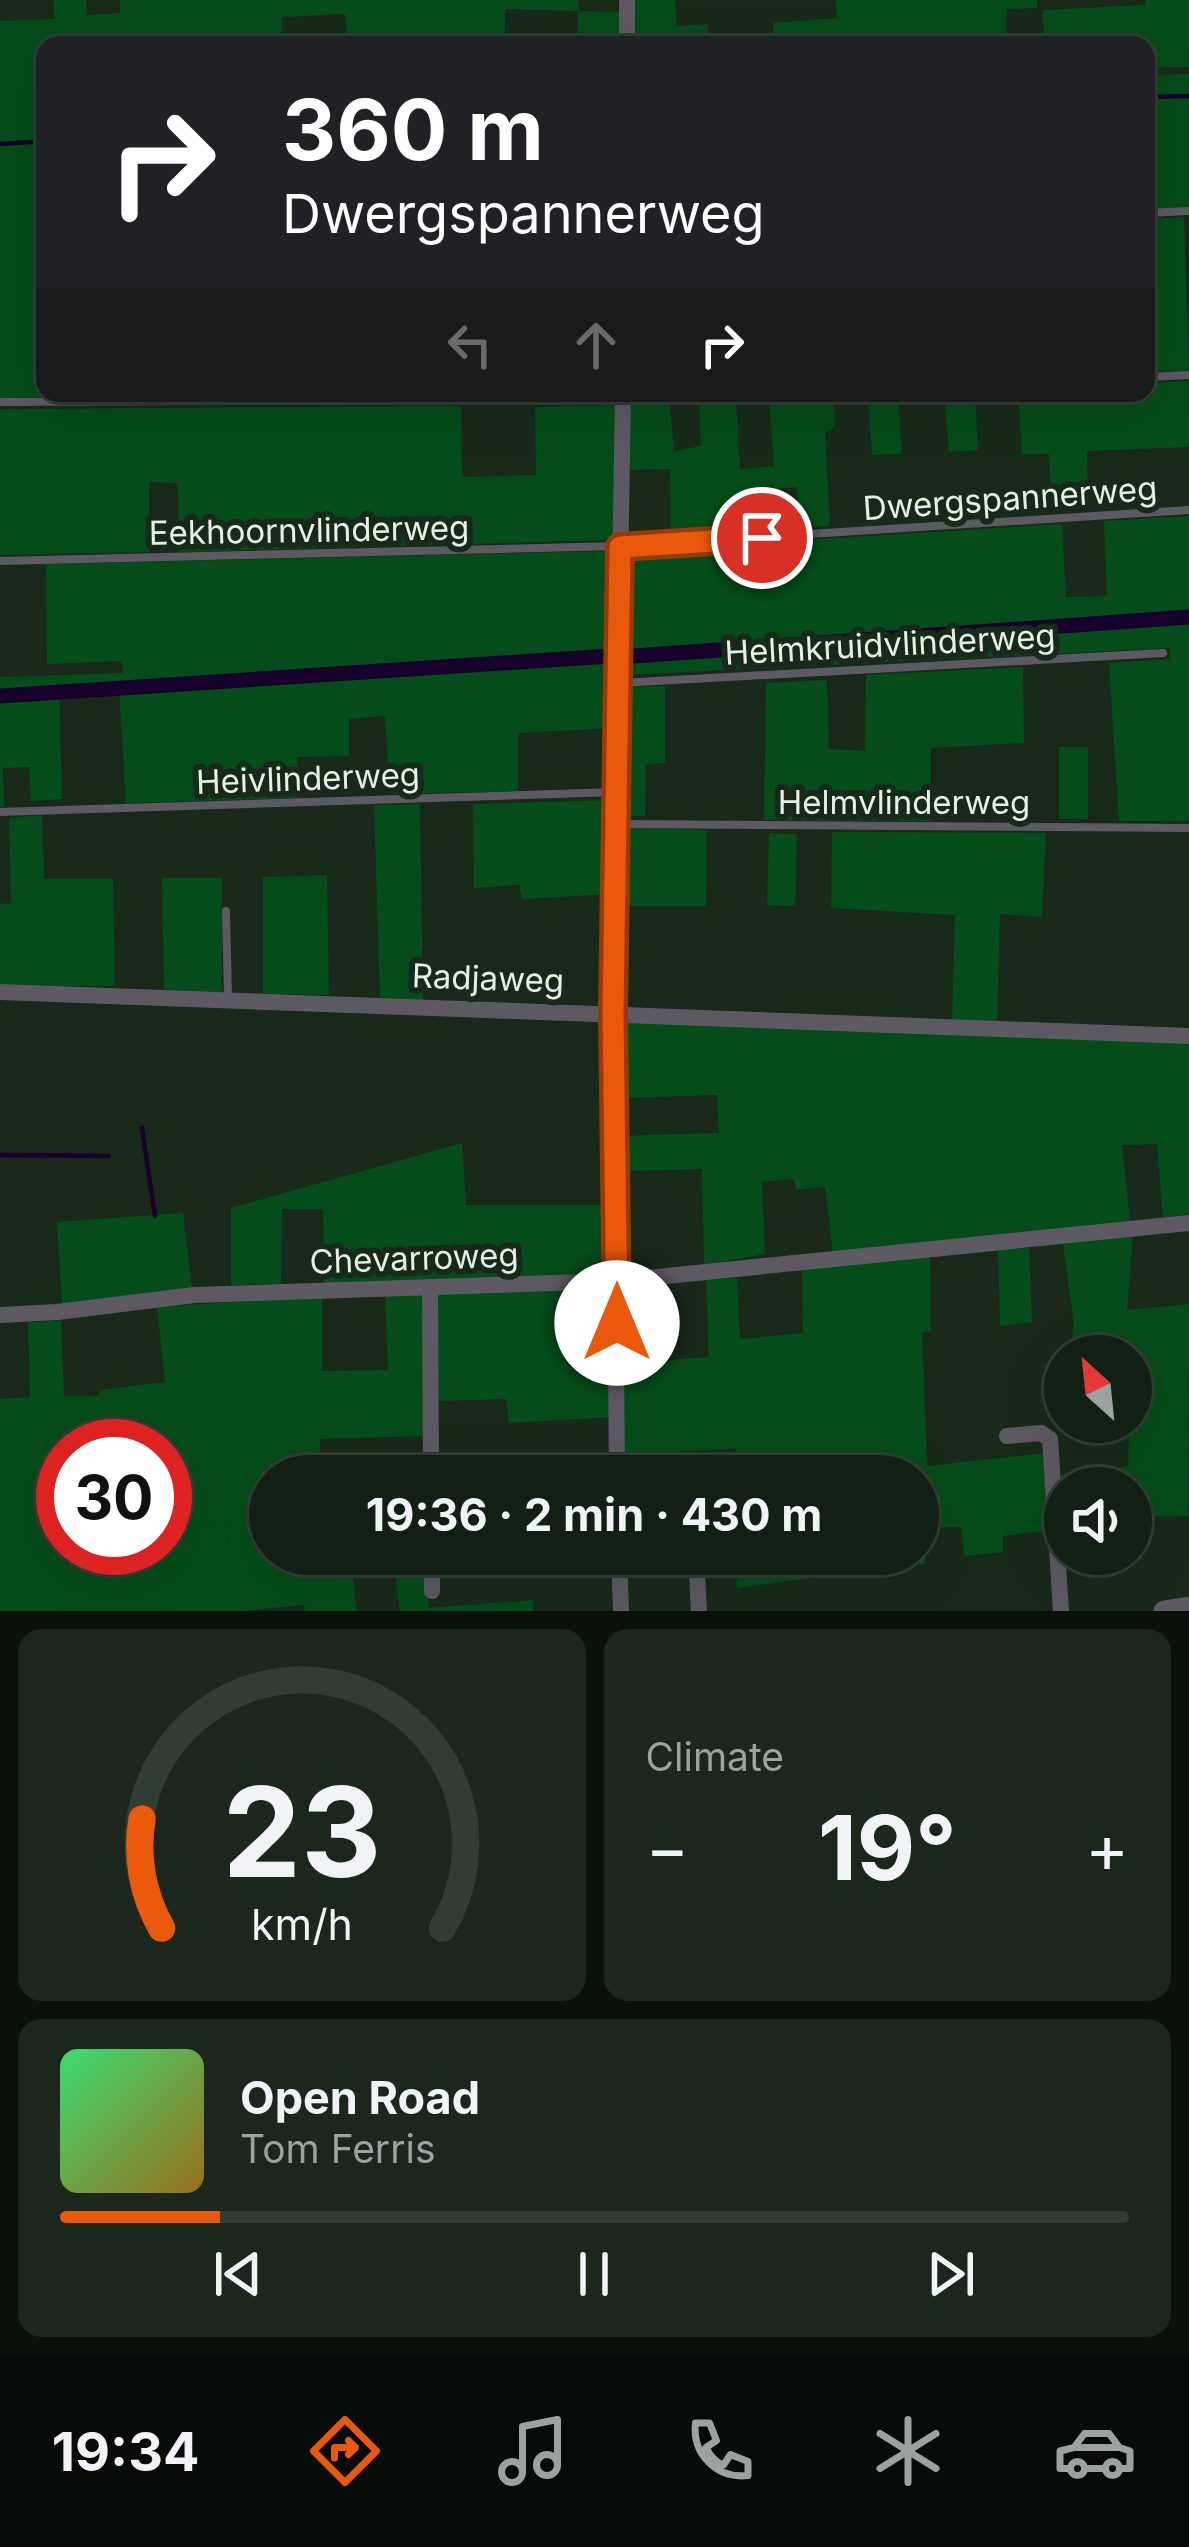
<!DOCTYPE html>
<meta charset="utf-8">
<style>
body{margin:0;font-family:Inter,sans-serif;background:#1b271d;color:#f1f3f6;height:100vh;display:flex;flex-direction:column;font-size:45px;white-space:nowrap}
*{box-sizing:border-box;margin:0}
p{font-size:39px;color:#9ca2a0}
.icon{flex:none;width:66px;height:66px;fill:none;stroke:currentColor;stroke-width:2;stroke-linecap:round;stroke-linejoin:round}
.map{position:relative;height:1611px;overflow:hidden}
.drawer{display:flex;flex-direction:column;gap:18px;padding:18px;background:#0a110b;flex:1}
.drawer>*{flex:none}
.guide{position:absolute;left:36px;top:36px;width:1119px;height:366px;border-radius:24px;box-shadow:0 12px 48px #0002,0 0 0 3px #313d34;background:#202124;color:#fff;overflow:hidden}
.needle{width:78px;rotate:333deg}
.controls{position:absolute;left:1044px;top:1335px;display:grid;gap:24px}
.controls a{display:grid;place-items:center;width:108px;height:108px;border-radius:50%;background:#121f14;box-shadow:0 12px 48px #0002,0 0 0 3px #313d34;font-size:60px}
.speed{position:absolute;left:36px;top:1419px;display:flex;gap:24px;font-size:60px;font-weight:700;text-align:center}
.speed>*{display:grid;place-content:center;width:156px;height:156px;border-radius:50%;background:#121f14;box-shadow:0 12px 48px #0002,0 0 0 3px #313d34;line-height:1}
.speed .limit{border:18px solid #d22;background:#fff;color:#111}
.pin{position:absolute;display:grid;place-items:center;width:102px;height:102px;color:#fff;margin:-51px;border:6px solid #fff;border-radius:50%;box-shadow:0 3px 12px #0007}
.me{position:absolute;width:132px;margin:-66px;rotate:0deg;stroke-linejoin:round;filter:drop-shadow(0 0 9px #0008)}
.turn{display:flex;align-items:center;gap:42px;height:252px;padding:0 48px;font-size:54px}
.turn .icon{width:156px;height:156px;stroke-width:2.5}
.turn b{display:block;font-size:84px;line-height:102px}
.lanes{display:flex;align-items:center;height:114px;padding:0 48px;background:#0003;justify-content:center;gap:60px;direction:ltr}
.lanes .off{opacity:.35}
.big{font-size:90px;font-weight:700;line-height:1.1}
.drawer .widget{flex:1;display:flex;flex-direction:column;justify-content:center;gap:18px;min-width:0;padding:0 42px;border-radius:24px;background:#1b271d}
.drawer .dial{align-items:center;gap:0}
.dial svg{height:312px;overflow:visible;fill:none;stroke:#313d34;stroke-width:7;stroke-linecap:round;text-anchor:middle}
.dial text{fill:#f1f3f6;stroke:none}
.song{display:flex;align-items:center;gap:36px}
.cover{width:144px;height:144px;border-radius:18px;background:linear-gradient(135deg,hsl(140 70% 55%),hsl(40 70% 35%))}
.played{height:12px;border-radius:6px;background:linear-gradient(90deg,#ea580c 15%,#313d34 15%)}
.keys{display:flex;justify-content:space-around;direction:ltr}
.heat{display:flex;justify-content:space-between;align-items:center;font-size:66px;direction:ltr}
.drawer .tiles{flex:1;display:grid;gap:18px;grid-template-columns:1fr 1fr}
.widget:last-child{grid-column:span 2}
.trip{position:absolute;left:249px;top:1455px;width:690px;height:120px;border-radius:60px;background:#121f14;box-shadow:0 12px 48px #0002,0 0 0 3px #313d34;font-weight:700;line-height:120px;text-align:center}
.dock{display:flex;height:192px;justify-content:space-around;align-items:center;background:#070c08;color:#9ca2a0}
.dock .icon{width:84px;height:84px}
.dock .selected{color:#ea580c}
.dock b{font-size:54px;color:#f1f3f6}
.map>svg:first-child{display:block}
</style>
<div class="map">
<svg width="1189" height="1611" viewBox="0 0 1189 1611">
<rect width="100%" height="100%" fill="#18291a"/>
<!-- green -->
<g fill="#044c19" fill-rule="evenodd">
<polygon points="54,0 86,0 87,15 120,13 120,0 578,0 579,11 621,12 621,45 578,45 578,11 505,9 505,45 348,45 345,14 282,17 282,45 45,45 45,220 40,221 41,248 45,248 47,397 0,398 0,21 54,19"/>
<polygon points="632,0 675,0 677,26 708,24 709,45 632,45"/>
<polygon points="836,0 1037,0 1037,8 1006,9 1007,45 773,45 773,23 837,18"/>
<polygon points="1146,0 1189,0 1189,67 1146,68 1146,45 1045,45 1042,10 1145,5"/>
<polygon points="1189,74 1189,207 1152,209 1146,75"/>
<polygon points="1184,217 1189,371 1156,371 1151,321 1146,319 1146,219"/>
<polygon points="1189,381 1189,447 1087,451 1088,508 1052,511 1049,454 1022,454 1018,393 1146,393 1146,383"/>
<polygon points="187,393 618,393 618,397 187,398"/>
<polygon points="898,393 902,454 872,455 868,395"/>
<polygon points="975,393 978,450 949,452 944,394"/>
<polygon points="834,397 835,426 825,434 830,526 800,527 797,487 740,492 742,533 671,536 670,469 627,470 628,404 670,403 674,451 701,446 699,402 736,400 740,469 774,466 769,399"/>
<polygon points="618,405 614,540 179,552 178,483 149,482 149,552 0,555 0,409 461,406 462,477 536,475 535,407"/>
<polygon points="1189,516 1189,821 1119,821 1109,663 1170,659 1170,648 625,675 625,551 1062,524 1066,597 1107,596 1104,521"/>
<polygon points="613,551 613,728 518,733 518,791 390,794 385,716 349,719 349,756 297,757 297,798 126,803 119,688 59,692 62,799 31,801 29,767 3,768 4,807 0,807 0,677 123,673 122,661 47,664 46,564"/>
<polygon points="1023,667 1024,743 931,748 931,821 764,820 766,683 827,680 829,749 865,751 866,675"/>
<polygon points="665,686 665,763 646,764 645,816 624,816 624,688"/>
<rect x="1059" y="747" width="29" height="72"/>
<polygon points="611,800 611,894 522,899 519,885 474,888 473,804"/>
<polygon points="420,804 423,1000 380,998 374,805"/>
<polygon points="42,815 44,879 113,879 115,986 0,986 0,904 11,903 9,818"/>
<polygon points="622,828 707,830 706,906 622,906"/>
<polygon points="832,832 1046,833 1042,917 1000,914 997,1025 952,1024 955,915 831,908"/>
<polygon points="769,833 797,834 795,906 767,905"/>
<polygon points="327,875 329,995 263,994 263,877"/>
<polygon points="162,878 222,878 222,993 164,992"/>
<polygon points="619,1017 1189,1043 1189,1215 1163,1217 1157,1144 1122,1145 1130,1221 833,1252 825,1187 796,1190 794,1179 762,1182 765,1254 704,1265 702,1169 623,1171 622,1136 719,1133 717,1095 621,1098"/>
<polygon points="462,1143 466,1205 609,1205 610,1274 324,1284 323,1209 282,1209 281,1284 231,1285 231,1208"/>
<polygon points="183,1213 192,1289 62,1304 57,1222"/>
<polygon points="1133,1235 1127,1310 1189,1304 1188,1516 1131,1517 1131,1488 1065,1488 1065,1517 1059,1518 1056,1476 1128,1466 1131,1356 1070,1356 1074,1323 1063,1244"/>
<polygon points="1029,1248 1032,1322 1000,1326 998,1250"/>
<polygon points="930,1255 931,1331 922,1333 927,1466 1045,1453 1049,1530 1003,1536 1003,1552 964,1556 961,1527 925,1528 925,1564 881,1566 881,1554 918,1554 918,1476 740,1476 736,1449 681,1451 681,1476 624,1476 624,1364 709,1357 706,1280 737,1278 740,1339 803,1333 802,1269"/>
<polygon points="613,1286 611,1417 509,1423 506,1399 439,1401 437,1293"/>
<path d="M425,1292L426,1436L320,1439V1476H270V1554H426L429,1608L533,1600V1611H400L393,1561L352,1568L357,1611H305L304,1605L242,1611H0V1399L30,1397L28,1322L61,1321L64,1396H97L101,1390L165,1382L157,1307L322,1296V1371L388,1370L385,1294ZM63,1446H165V1548H63Z"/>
<polygon points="440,1554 613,1554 613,1565 524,1572 523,1564 440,1573"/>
<polygon points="735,1554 845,1554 846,1574 737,1588"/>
</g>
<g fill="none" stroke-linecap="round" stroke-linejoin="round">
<!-- stream -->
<g stroke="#17002b" stroke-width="4.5">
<polyline points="1146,97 1189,96"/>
<polyline points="0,144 45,141"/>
<polyline points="142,1128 155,1216"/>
<polyline points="0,1155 109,1156"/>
</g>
<!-- canal -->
<g stroke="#17002b" stroke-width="15">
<polyline points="634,656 1189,617"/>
<polyline points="0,696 610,656"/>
</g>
<!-- service -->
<g stroke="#5d5963" stroke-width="8">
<polyline points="1146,213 1189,211"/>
<polyline points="1146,377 1189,375"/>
<polyline points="0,402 623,399 765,393"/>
<polyline points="0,561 619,546 1189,510"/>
<polyline points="620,683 1163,653"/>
<polyline points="0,812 616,792"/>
<polyline points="620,824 1189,828"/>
<polyline points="226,911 228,997"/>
</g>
<!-- minor -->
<g stroke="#5d5963" stroke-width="16">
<polyline points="627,45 627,0"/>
<path d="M0,992C397,1003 793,1023 1189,1036"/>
<polyline points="430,1287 431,1476"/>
<polyline points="0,1315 57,1312 194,1295 617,1281 1189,1223"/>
<polyline points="1007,1436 1041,1433 1050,1439 1061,1611"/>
<polyline points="617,1476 613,1012 623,393"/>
<polyline points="432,1554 432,1591"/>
<polyline points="619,1554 621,1611"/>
<polyline points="696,1554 699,1611"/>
</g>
<!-- tertiary -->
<polyline stroke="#5d5963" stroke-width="21" points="1164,1611 1189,1607"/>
</g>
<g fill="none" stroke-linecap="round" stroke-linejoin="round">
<!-- route casing -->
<g stroke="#983908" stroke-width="30">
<polyline id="route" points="617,1323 613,1012 620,547 762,538"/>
</g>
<!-- route -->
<use href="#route" stroke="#ea580c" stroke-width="21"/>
</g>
<g text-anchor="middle" stroke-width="12" stroke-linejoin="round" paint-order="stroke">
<!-- street labels -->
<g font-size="33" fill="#e5f0e6" stroke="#18291a">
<text transform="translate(1010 498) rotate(-4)" y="12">Dwergspannerweg</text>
<text transform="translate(309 530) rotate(-1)" y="12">Eekhoornvlinderweg</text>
<text transform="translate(890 644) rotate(-3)" y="12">Helmkruidvlinderweg</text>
<text transform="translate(308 778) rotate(-2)" y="12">Heivlinderweg</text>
<text x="904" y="814">Helmvlinderweg</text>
<text transform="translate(488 978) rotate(2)" y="12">Radjaweg</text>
<text transform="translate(414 1258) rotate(-2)" y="12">Chevarroweg</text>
</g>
</g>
</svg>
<div class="controls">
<a><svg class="needle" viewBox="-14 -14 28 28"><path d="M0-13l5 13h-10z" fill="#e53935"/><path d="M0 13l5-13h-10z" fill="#9ca2a0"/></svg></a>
<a><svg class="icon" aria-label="sound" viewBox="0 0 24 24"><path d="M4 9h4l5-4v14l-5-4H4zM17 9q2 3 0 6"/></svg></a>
</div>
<div class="speed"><div class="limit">30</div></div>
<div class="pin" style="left:762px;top:538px;background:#d93025"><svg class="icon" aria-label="arrive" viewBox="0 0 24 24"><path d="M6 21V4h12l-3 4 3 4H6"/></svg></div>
<svg class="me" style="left:617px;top:1323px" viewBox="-20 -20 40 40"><circle r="19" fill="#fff"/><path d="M0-13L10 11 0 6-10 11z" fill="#ea580c"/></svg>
<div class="trip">19:36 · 2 min · 430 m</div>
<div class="guide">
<div class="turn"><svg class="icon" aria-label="right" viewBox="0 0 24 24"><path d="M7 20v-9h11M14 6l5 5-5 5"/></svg><div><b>360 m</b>Dwergspannerweg</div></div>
<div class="lanes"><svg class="icon off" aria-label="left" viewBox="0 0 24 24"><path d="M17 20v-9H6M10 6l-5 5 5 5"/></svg><svg class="icon off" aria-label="ahead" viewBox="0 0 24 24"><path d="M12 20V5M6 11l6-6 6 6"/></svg><svg class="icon" aria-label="right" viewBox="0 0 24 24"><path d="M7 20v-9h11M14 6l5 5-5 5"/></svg></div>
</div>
</div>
<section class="drawer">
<div class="tiles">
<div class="widget dial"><svg viewBox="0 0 100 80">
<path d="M14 69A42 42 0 1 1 86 69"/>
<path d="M14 69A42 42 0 0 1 9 41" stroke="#ea580c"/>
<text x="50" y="56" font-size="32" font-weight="700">23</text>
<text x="50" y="72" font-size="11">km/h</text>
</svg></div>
<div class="widget"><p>Climate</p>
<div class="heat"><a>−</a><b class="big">19°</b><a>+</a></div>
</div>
<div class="widget">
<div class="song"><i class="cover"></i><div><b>Open Road</b><p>Tom Ferris</p></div></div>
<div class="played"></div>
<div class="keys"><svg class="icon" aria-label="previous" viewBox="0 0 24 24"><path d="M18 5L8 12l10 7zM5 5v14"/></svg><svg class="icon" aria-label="pause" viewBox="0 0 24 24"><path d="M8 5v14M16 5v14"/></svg><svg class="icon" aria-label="next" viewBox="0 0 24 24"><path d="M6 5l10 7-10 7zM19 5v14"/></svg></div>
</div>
</div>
</section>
<nav class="dock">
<b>19:34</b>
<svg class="icon selected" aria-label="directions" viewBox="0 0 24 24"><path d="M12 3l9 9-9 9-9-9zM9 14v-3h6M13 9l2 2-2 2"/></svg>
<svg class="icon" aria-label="music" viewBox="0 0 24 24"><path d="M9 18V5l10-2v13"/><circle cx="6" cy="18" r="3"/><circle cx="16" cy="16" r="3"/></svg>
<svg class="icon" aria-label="phone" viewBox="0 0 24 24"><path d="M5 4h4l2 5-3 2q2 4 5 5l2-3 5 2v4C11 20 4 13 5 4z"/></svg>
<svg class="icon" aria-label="climate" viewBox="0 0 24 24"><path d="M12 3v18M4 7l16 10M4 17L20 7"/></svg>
<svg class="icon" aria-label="car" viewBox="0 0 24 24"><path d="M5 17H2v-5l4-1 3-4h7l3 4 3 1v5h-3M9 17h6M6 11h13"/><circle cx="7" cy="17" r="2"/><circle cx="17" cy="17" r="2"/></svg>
</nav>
